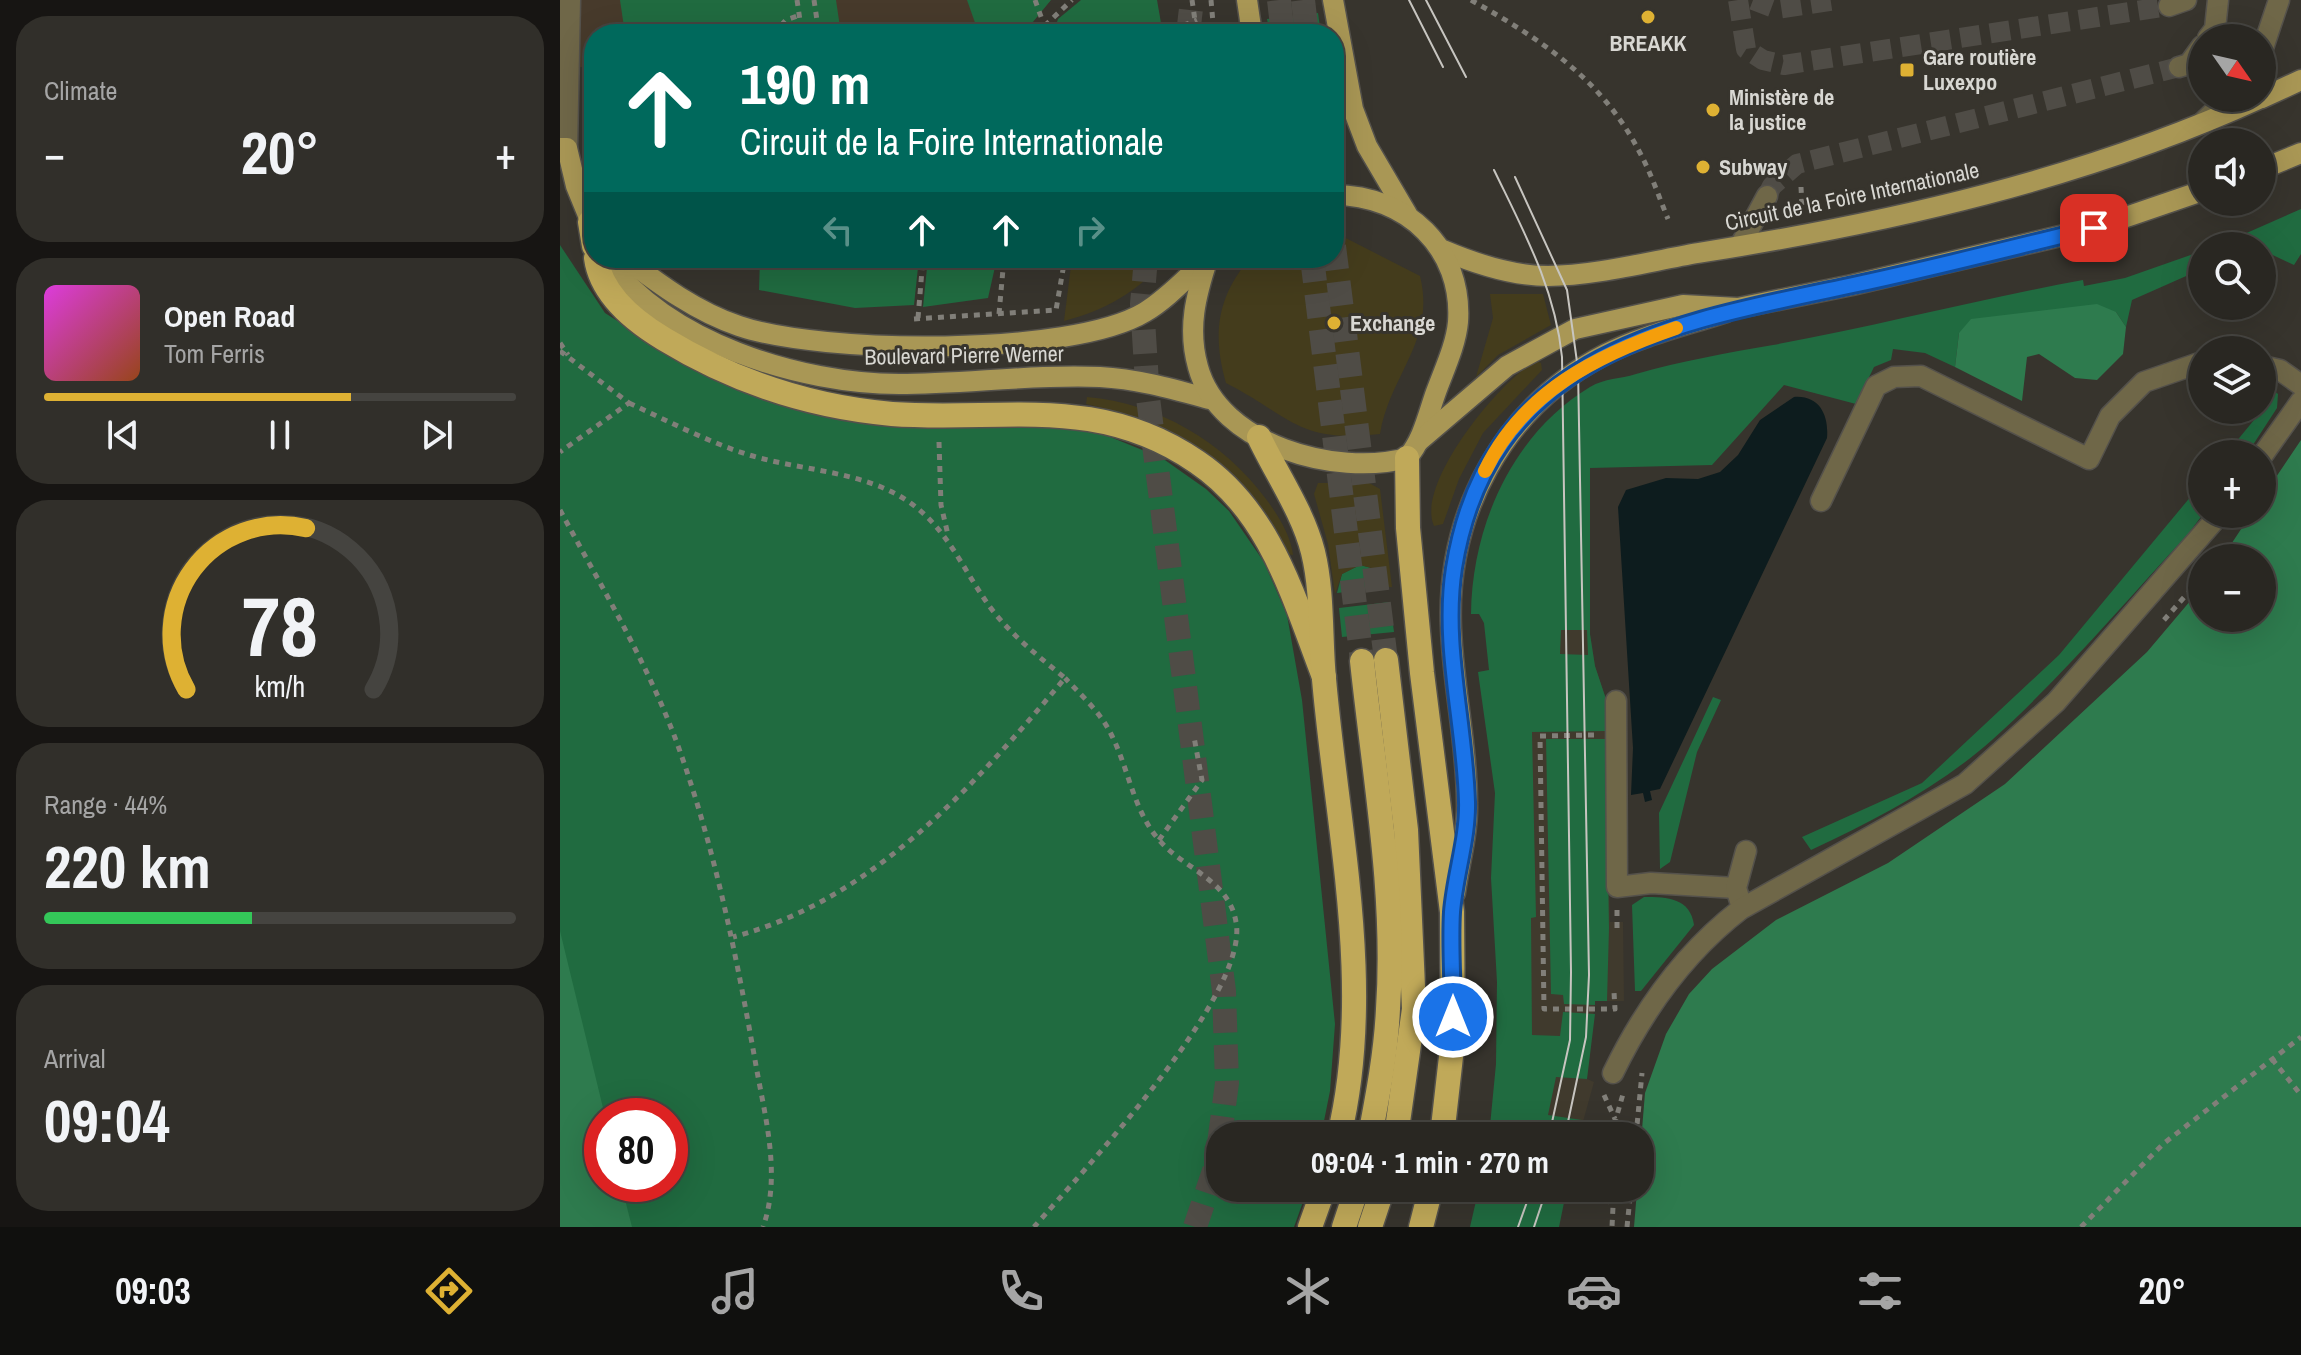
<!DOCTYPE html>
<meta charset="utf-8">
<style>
body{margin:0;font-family:"Archivo Narrow",sans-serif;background:#312f2a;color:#f1f3f6;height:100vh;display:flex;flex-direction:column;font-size:30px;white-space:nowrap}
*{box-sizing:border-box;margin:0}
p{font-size:26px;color:#a5a5a5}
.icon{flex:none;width:44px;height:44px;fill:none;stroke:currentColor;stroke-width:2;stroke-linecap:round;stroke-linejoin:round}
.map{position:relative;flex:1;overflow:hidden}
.drawer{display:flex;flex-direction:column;gap:16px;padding:16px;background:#171513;width:560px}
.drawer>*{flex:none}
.hud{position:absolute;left:24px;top:24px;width:760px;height:244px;border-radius:32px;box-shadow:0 8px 32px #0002,0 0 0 2px #454440;background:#00695c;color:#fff;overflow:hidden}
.needle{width:52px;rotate:124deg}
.controls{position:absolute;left:1628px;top:24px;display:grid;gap:16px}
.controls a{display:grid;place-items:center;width:88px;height:88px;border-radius:50%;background:#292722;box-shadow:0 8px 32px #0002,0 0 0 2px #454440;font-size:40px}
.speed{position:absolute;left:24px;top:1098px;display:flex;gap:16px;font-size:40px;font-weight:700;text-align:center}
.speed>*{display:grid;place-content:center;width:104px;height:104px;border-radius:50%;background:#292722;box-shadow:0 8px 32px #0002,0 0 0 2px #454440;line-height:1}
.speed .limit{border:12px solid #d22;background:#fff;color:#111}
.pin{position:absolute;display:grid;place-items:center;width:68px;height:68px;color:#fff;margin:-34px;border-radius:16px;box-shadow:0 4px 12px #0006}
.me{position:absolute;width:88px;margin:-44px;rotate:0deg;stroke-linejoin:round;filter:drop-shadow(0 0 6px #0008)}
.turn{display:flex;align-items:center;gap:28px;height:168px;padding:0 24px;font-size:36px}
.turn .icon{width:104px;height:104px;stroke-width:2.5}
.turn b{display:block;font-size:56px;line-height:68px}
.lanes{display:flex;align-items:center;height:76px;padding:0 24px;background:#0003;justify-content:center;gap:40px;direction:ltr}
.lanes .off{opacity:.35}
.big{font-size:60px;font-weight:700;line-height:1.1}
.drawer .widget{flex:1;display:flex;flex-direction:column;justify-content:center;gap:12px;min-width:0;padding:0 28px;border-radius:32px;background:#312f2a}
.drawer .dial{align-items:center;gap:0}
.dial svg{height:208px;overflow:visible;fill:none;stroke:#454440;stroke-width:7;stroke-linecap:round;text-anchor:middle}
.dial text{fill:#f1f3f6;stroke:none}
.song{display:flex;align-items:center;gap:24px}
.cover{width:96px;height:96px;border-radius:12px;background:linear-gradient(135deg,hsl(300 70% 55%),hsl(20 70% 35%))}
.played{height:8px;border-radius:4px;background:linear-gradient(90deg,#deb133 65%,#454440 65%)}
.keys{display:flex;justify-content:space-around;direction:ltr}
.heat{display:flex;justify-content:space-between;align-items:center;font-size:44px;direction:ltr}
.charge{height:12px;border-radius:6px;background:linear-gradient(90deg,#34c759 44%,#454440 0)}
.trip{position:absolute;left:646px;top:1122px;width:448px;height:80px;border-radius:32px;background:#292722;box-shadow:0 8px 32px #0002,0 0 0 2px #454440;font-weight:700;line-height:80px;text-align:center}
.dock{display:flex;height:128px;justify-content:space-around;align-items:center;background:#10100e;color:#a5a5a5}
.dock .icon{width:56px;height:56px}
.dock .on{color:#deb133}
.dock b{font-size:36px;color:#f1f3f6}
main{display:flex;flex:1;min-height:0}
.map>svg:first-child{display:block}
</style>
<main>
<section class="drawer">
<div class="widget"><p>Climate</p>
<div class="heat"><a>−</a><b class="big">20°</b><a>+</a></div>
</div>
<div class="widget">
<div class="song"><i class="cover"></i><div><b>Open Road</b><p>Tom Ferris</p></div></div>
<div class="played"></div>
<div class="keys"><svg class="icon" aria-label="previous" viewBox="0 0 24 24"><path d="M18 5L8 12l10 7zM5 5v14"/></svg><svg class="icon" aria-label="pause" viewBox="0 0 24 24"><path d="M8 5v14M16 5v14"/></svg><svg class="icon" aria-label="next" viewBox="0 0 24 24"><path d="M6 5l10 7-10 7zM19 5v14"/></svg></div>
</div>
<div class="widget dial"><svg viewBox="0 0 100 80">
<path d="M14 69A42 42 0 1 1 86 69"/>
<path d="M14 69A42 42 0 0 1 60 7" stroke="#deb133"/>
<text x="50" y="56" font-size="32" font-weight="700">78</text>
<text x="50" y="72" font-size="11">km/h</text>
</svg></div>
<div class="widget"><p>Range · 44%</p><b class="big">220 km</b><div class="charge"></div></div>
<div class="widget"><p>Arrival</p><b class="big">09:04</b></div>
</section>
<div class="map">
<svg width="1741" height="1227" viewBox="0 0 1741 1227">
<rect width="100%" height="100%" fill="#37342d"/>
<!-- commercial -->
<polygon fill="#473a2b" points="10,0 491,0 463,34 34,34 34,67 10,67"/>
<!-- built -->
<polygon fill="#403a2d" points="1028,388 1030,634 1035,666 1045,696 1050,922 1063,922 1064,1001 1035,1001 1027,1079 1034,1082 1019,1136 948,1136 954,816 994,432"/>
<!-- green -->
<g fill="#206b40" fill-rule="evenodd">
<polygon points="60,0 276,0 281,34 65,34"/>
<polygon points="407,0 491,0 463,34 419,34"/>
<polygon points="521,0 597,0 601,23 591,34 500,34 495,28 498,19"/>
<polygon points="758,13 761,34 710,34 707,19"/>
<polygon points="1741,209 1741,254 1734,265 1702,250 1702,246 1657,246"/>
<path d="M0,245L45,313L122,362L162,381L538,432L602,458L646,489L669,511L704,562L727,615L742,700L775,1024L770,1091L761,1136H660V1188H748L734,1227H0ZM42,1116H110V1184H42Z"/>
<path d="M1642,251V269L1572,300L1566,327L1556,312L1399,333L1395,367L1365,353L1333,349L1331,360L1314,367L1296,404L1224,385L1152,465L1030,468V634L1035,666L1045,696V731L972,732L976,917L971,918L972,1035L1000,1036L1003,1012L1035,1014L1027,1079L996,1077L988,1115L1022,1120L1019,1136H929L936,1064L937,982L931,878L935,793L918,672L929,670L924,623L919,614H911C912,526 952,434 1030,387C1045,378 1060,379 1076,374C1122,361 1166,353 1213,345C1317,326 1419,299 1523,280L1524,286L1565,278ZM1001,630H1027L1028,655L1000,654Z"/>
<polygon points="200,258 359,258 354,305 295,308 199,290"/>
<polygon points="368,258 437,258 428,298 363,307"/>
<polygon points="1702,382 1718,394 1717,408 1687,454 1666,454 1708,403 1702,400"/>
<path d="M1642,483L1643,514L1629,533C1565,602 1503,676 1432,740C1379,787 1315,820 1251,850L1242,837L1362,783L1499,655Z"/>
<polygon points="800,565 819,570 828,587 777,593 782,574"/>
<polygon points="830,602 834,632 782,637 779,608"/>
<polygon points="1153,697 1161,700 1137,752 1110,862 1100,869 1099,813"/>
<polygon points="986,739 1046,739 1049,928 1047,1001 1035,1001 1035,1005 1004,1004 1003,995 991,994"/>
<path d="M1084,897C1108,897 1130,898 1134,925L1081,991H1075L1072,905Z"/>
<polygon points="919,1188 1007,1188 999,1227 910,1227"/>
</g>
<!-- forest -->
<g fill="#2e7b4e">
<polygon points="1537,304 1556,312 1566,327 1563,354 1537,380 1515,378 1479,354 1467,357 1462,401 1395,367 1399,333 1411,319"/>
<polygon points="1741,440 1741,1227 1074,1227 1085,1093 1106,1034 1129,994 1152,969 1216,920 1328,863 1445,784 1587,652 1642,587 1642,618 1702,618 1702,558 1662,558 1691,514 1702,514 1702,498"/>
<polygon points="0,931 45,1116 42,1116 42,1184 61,1184 72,1227 0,1227"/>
</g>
<!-- sand -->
<g fill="#443c1c">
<path d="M774,232L860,276C876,341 830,374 820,434C738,443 732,417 666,383C652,334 657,297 690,258H774Z"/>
<path d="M512,258H607C579,291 546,310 504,321Z"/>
<polygon points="930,294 983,294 991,325 938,355 916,377 933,318"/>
<path d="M976,361L981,363L982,370L923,433L899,479L883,524L874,526C855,484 940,380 976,361Z"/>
<path d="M527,397C598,403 664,442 706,499C718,515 731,536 733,555L728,554C686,467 619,424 526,404Z"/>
<polygon points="758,483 809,483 820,489 832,587 828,587 819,570 800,565 782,574 775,594 768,544 754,494"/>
</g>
<!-- water -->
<path fill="#0d1c1e" d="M1234,397C1260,395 1269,416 1267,438L1100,789L1090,791L1092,800L1085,802L1083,793L1071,795L1073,748L1058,507L1066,490L1106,478L1138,479L1160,472L1178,455L1200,420Z"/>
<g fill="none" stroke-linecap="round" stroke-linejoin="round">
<!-- minor-tunnel -->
<g stroke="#4f4c46" stroke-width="20" stroke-dasharray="20 10" stroke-linecap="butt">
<polyline points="1178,0 1186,49 1203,60 1224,65 1609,6"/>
<polyline points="1193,0 1217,9 1277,0"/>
<polyline points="1207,196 1212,186 1237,164 1619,67"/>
</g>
<!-- highway-tunnel -->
<g stroke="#4f4c46" stroke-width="24" stroke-dasharray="24 12" stroke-linecap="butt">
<polyline points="719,0 723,34"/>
<polyline points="743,0 747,34"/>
<polyline points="628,34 632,0"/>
<polyline points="774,246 826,660"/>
<polyline points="586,258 582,304 588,398 664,991 667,1083 660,1136"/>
<polyline points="752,258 802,661"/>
<polyline points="635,1227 656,1165 660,1136"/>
</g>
<!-- minor casing -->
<g stroke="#54514b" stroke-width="23">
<g id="minor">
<polyline points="1609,6 1626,0"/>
<polyline points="1648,38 1655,29 1658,0"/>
<polyline points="1702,51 1719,0"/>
<polyline points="1619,67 1629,64 1642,46"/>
<polyline points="1642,123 1668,98"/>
<polyline points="7,148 10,0"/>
<polyline points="1180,246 1207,196"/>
<polyline points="1702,366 1720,370 1741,385"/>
<polyline points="1702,456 1741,401"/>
<polyline points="1261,501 1316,386 1334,377 1361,376 1529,459 1550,416 1584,382 1642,362"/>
<polyline points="1056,701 1057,887 1091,883 1176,888"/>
<polyline points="1180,901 1176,888 1186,851"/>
<path d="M1053,1073C1084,1009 1125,952 1181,909L1405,784L1496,702L1660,514"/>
</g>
</g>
<!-- major casing -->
<g stroke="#54514b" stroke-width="23">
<g id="major">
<polyline points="687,0 692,34"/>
<polyline points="773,0 793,109 807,146 847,214"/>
<polyline points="1702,98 1741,80"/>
<polyline points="0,148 7,148 16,186 34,230"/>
<polyline points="1702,169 1741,153"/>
<path d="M883,250C916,264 952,276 988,276C1035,276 1091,261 1138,253C1329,223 1524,179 1701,98"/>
<path d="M46,258C104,342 241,384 339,384C406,384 473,374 540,377C579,379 616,390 653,400"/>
<path d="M65,258C100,285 137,312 179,326C261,354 511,357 585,312C607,299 626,278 645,261"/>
<path d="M648,258C636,295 627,328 638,367C659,445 776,477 847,458C863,440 868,414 876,392C884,370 896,345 898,322C903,249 847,195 774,195"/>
<polyline points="859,441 947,366 1015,329 1123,305 1178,308 1292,285 1534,228 1642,191"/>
<path d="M895,893C899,864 908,832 907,803C907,744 893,686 891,628C886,513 944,406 1046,354C1083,335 1127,325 1166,312"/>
</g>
</g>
<!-- highway casing -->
<g stroke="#54514b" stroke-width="27">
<g id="highway">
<polyline points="30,222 34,246"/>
<path d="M36,258C41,295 74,321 104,339C173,381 251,407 332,414C443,422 536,393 637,462C711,512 733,597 764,677"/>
<path d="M699,437C717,475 743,512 753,552C763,593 760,637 764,679C777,829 815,987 779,1136"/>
<polyline points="847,458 848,528 862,673 892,912 893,1039 882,1136"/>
<polyline points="826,660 846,830 854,1009 836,1136"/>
<path d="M802,661C814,775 836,894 828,1009C826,1052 818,1094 810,1136"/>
<polyline points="750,1227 764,1188"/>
<polyline points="784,1227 797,1188"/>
<polyline points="810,1227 823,1188"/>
<polyline points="861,1227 871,1188"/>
</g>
</g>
<!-- path -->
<g stroke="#817f79" stroke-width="5" stroke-dasharray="6 6" stroke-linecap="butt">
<polyline points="237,0 242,34"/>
<polyline points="254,0 259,34"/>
<polyline points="475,0 484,25"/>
<polyline points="632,0 637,34"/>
<polyline points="651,0 654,34"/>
<path d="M911,0C980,39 1041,78 1079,151C1091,173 1099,197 1108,219"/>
<polyline points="213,34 226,20 240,15"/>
<polyline points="476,34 512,0"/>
<polyline points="601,34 637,20"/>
<polyline points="1241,187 1242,207"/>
<polyline points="185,263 191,258"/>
<polyline points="439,314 444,258"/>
<polyline points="358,318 363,258"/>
<polyline points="354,319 496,310 505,258"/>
<polyline points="0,343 8,355"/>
<polyline points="0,351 69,403 0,452"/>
<path d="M69,403C108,421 146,441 186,454C239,471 303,470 349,502C388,529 403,570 430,607C451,635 478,656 505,678C415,785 313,900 173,937"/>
<polyline points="379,442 381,505 388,535"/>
<polyline points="1702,495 1716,476"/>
<path d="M0,510C41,586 87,662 117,743C154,845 176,953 195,1060C204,1113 222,1174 203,1227"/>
<polyline points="1604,620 1634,586"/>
<polyline points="1034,735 980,736 984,1009 1055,1009 1054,992"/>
<polyline points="599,840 642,780 634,737"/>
<polyline points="1057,928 1057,908"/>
<polyline points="1712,1059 1741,1095"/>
<polyline points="1044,1095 1055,1119"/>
<polyline points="1051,1136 1063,1094"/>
<polyline points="1076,1136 1082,1073"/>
<polyline points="1040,1188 1053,1207 1052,1227"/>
<path d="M474,1227C522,1172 690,994 676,922C669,880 624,869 599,840C573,810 569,769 551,734C541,713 521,695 505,678"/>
<polyline points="1067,1227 1071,1188"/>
<polyline points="1521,1227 1603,1144 1741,1037"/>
</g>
<!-- minor -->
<use href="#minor" stroke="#6f6748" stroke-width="20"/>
<!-- major -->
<use href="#major" stroke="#a99755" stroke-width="20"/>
<!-- highway -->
<use href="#highway" stroke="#c0a959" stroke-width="24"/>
<!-- tram -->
<g stroke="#c7c5c0" stroke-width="2">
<polyline points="849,0 883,67"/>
<polyline points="866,0 906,77"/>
<path d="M934,170C964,232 995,288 1002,357L1011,972L1010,1040L989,1136"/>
<polyline points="955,177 1007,290 1018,369 1029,975 1026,1037 1005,1136"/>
<polyline points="958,1227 972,1188"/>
<polyline points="974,1227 987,1188"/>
</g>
</g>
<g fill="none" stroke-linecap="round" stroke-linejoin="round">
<!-- route casing -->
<g stroke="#114b97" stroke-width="20">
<path id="route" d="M893,1017C893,982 890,946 892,912C895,875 908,838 907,802C905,724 882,645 894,568C929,351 1113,323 1293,285C1374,268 1454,247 1534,228"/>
</g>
<!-- route -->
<use href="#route" stroke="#1a73e8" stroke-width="14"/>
<!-- slow -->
<path stroke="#f59e0b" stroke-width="14" d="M925,471C963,392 1037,355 1116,328"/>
</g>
<!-- markers -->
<g fill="#deb133" stroke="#37342d" stroke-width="3">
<circle cx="1088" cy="17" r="8"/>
<rect x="1339" y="62" width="16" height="16" rx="4"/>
<circle cx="1153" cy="110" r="8"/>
<circle cx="1143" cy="167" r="8"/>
<circle cx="774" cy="323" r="8"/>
</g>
<g text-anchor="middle" stroke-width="6" stroke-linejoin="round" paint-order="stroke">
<!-- poi labels -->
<g font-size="22" font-weight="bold" fill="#d8d7d2" stroke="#37342d" text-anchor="start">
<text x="1088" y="51" text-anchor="middle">BREAKK</text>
<text x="1363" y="65">Gare routière<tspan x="1363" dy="25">Luxexpo</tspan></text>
<text x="1169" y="105">Ministère de<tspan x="1169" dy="25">la justice</tspan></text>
<text x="1159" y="175">Subway</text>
<text x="790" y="331">Exchange</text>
</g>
<!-- street labels -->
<g font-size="22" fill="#d8d7d2" stroke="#37342d">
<text transform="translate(1292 196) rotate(-12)" y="8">Circuit de la Foire Internationale</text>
<text transform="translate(404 355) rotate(-1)" y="8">Boulevard Pierre Werner</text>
</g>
</g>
</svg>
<div class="controls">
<a><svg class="needle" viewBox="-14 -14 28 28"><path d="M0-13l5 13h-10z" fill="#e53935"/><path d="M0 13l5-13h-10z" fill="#a5a5a5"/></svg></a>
<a><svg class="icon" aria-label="sound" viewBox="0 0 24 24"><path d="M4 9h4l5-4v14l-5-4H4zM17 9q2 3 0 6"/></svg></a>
<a><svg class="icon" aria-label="search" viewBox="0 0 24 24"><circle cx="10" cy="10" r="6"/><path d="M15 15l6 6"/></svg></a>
<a><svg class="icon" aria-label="layers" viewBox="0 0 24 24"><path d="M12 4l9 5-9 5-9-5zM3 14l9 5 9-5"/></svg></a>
<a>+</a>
<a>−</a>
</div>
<div class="speed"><div class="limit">80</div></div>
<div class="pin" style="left:1534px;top:228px;background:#d93025"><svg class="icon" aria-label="arrive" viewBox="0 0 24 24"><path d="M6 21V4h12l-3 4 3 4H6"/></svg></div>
<svg class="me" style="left:893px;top:1017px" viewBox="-20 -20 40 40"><circle r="17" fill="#1a73e8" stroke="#fff" stroke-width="3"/><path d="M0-11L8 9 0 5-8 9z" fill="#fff"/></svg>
<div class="trip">09:04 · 1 min · 270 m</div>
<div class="hud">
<div class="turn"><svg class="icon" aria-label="ahead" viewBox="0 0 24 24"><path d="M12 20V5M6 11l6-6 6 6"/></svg><div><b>190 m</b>Circuit de la Foire Internationale</div></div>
<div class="lanes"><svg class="icon off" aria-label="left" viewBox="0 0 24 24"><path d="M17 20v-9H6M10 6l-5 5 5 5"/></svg><svg class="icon" aria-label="ahead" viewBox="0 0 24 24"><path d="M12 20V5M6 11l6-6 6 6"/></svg><svg class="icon" aria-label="ahead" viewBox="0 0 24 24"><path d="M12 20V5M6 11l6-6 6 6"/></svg><svg class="icon off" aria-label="right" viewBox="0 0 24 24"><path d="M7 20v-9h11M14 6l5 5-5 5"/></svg></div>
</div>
</div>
</main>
<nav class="dock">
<b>09:03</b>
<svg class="icon on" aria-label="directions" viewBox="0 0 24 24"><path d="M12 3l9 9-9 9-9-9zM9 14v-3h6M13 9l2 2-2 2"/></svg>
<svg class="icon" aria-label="music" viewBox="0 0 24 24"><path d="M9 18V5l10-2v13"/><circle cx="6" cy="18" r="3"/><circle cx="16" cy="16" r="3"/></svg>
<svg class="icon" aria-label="phone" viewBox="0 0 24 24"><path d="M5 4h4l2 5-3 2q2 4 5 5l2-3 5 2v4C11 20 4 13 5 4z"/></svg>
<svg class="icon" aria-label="climate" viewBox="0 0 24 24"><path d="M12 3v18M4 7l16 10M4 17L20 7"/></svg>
<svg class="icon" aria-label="car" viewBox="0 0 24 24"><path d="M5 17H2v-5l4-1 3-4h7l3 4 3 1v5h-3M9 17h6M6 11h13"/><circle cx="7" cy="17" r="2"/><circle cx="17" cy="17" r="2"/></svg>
<svg class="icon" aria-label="filters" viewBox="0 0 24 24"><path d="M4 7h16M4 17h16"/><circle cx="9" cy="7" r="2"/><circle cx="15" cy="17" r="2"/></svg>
<b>20°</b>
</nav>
